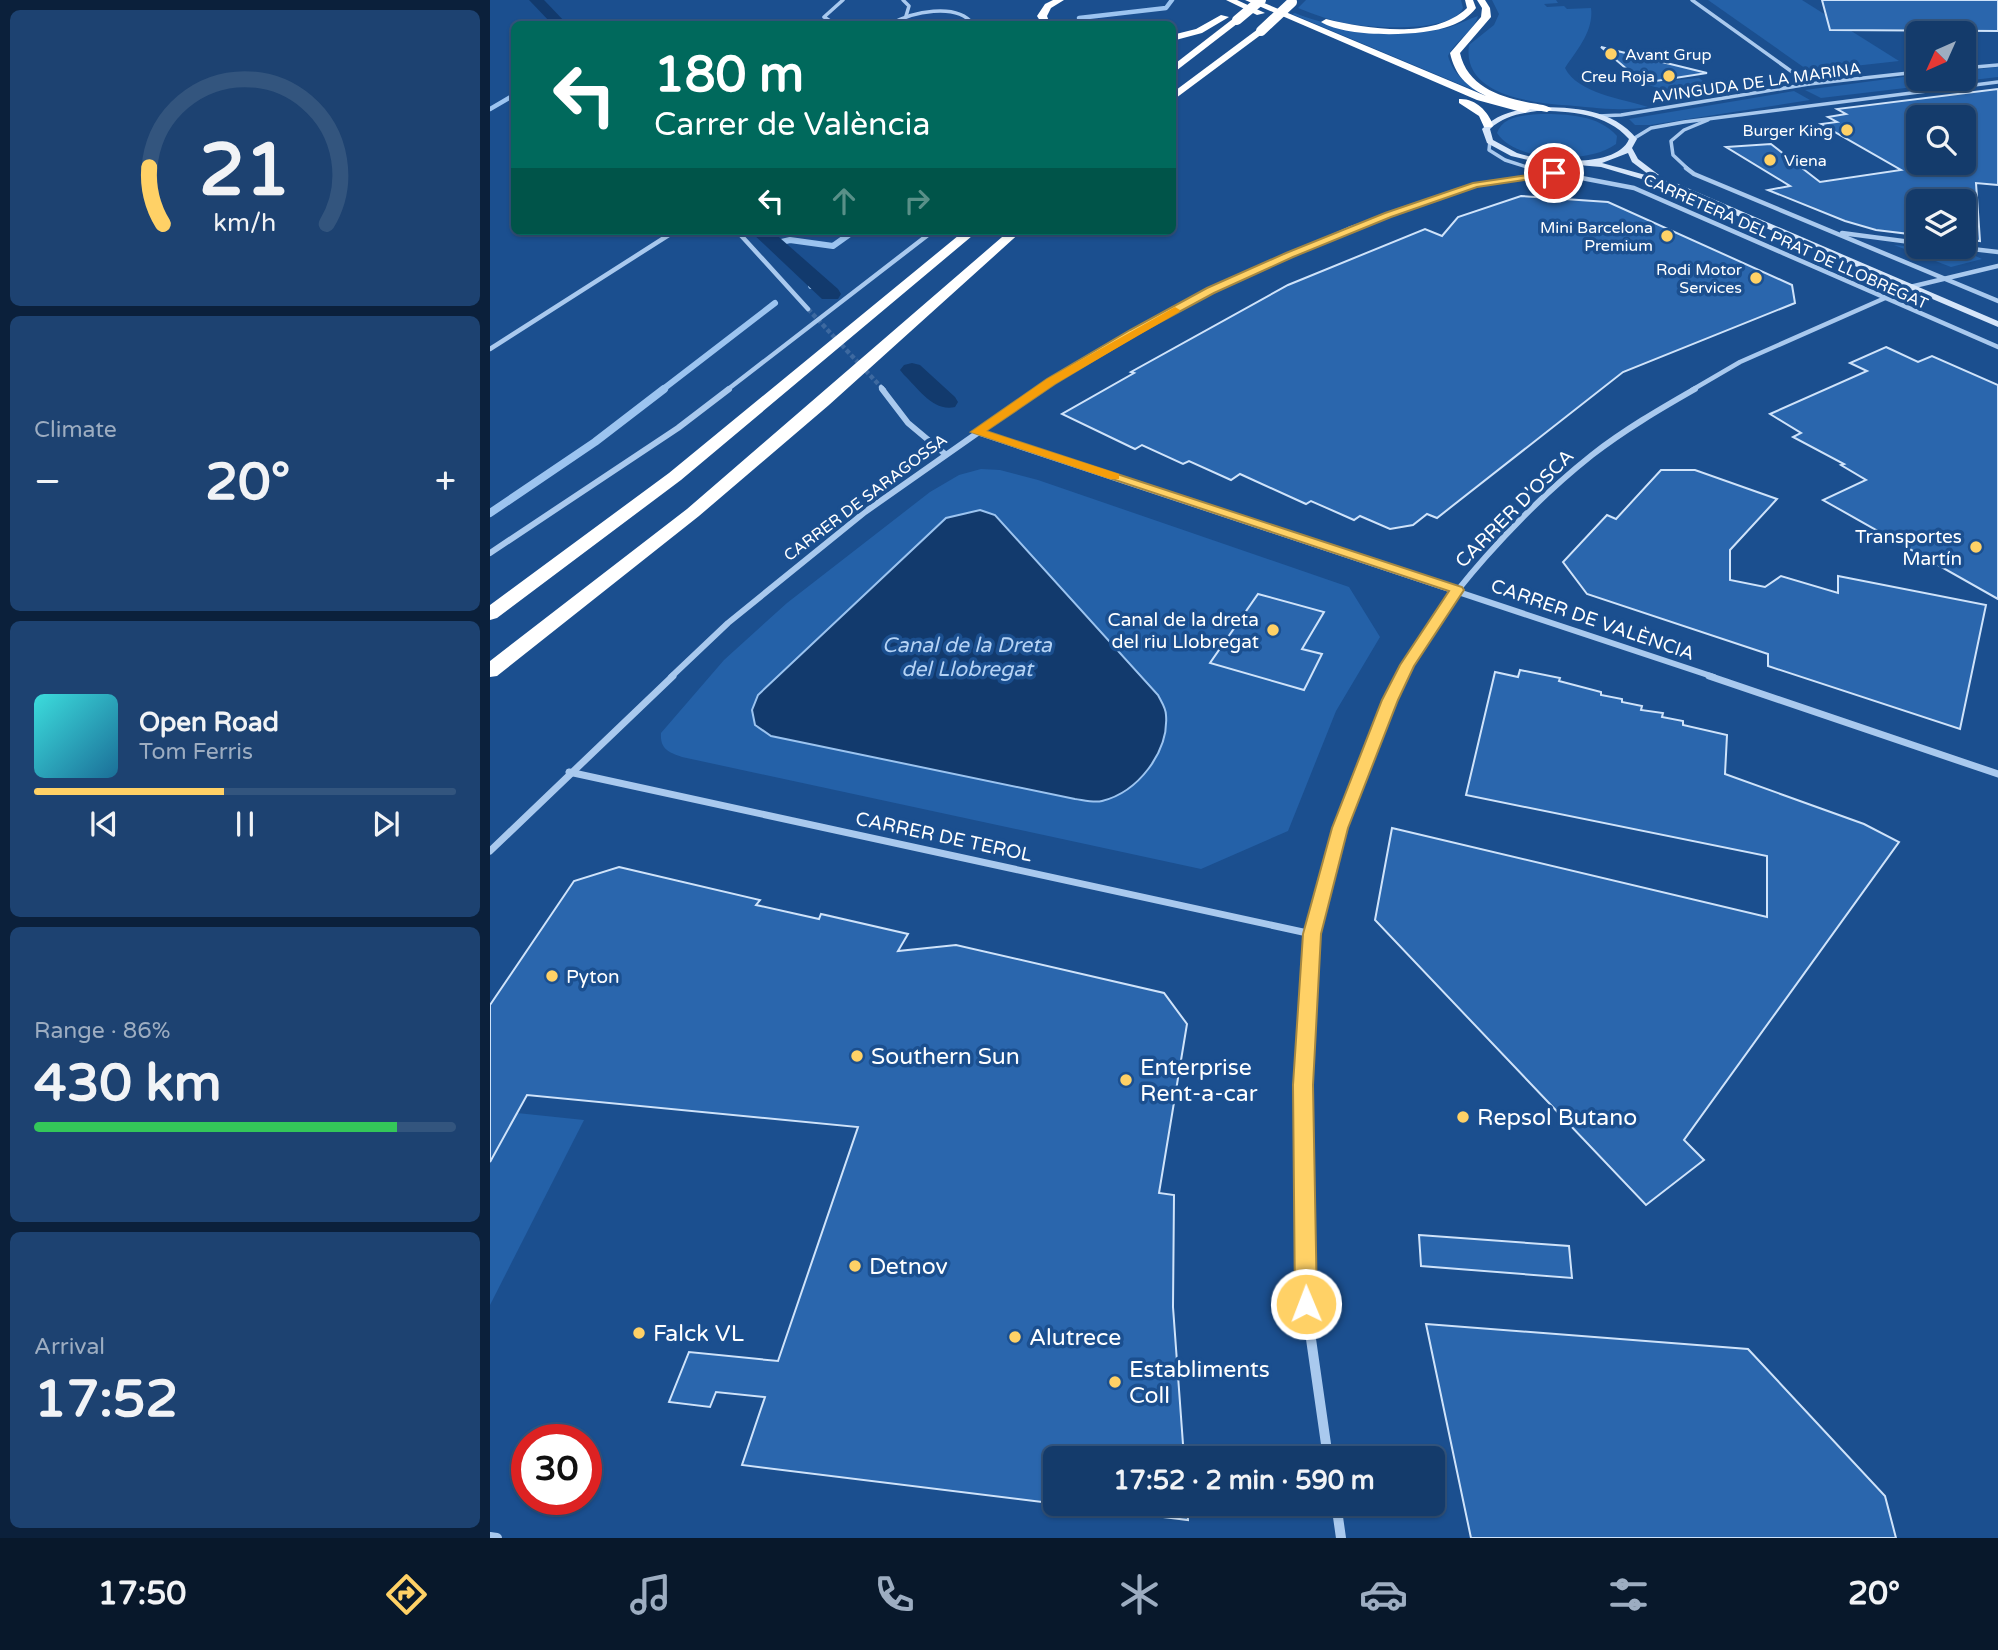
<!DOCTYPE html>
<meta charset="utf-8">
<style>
body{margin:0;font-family:"Varela Round",sans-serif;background:#1d4271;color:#f1f3f6;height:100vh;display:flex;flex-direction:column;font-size:26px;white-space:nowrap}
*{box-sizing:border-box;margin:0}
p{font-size:23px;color:#9dadc1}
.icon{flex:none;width:38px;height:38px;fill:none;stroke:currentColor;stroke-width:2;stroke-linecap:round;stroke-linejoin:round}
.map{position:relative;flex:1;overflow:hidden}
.details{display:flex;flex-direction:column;gap:10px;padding:10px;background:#0b203b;width:490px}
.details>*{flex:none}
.top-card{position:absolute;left:21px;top:21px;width:665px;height:214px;border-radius:10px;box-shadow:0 2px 5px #0004,0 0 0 2px #33557e;background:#00695c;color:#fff;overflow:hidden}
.needle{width:46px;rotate:225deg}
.controls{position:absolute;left:1416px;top:21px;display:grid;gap:14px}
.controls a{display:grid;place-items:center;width:70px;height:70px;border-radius:10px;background:#143b6b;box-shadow:0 2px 5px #0004,0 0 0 2px #33557e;font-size:35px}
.speed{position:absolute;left:21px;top:1424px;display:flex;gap:14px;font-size:35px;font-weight:700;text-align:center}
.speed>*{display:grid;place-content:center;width:91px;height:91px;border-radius:50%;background:#143b6b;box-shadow:0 2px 5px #0004,0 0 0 2px #33557e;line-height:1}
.speed .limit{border:10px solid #d22;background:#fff;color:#111}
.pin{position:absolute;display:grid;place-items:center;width:60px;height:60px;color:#fff;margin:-30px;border:4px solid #fff;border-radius:50%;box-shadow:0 2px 7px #0007}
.me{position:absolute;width:77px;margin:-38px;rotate:359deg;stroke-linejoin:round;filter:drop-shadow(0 0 5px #0008)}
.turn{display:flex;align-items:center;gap:24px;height:147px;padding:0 28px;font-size:32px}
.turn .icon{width:91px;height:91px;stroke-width:2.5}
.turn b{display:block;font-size:49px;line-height:60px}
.lanes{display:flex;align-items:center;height:66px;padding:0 28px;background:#0003;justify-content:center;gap:35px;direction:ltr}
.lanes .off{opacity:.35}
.big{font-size:52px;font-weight:700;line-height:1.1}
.details .card{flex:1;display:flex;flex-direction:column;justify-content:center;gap:10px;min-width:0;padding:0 24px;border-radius:10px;background:#1d4271}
.details .dial{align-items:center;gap:0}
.dial svg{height:182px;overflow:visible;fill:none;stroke:#33557e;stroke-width:7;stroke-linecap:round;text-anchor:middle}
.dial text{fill:#f1f3f6;stroke:none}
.song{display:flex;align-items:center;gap:21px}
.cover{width:84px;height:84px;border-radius:10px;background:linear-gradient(135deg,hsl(180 70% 55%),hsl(200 70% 35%))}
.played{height:7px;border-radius:4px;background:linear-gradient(90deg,#ffd166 45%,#33557e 45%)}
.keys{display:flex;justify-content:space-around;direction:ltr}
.heat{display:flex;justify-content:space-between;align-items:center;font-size:38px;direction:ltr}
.charge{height:10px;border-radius:5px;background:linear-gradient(90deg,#34c759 86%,#33557e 0)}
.trip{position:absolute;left:553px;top:1446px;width:402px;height:70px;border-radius:10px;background:#143b6b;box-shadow:0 2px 5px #0004,0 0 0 2px #33557e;font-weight:700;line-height:70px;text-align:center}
.dock{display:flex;height:112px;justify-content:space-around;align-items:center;background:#08182b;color:#9dadc1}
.dock .icon{width:49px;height:49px}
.dock .active{color:#ffd166}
.dock b{font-size:32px;color:#f1f3f6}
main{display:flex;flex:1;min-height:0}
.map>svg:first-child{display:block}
</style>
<main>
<section class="details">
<div class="card dial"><svg viewBox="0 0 100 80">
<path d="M14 69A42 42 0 1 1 86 69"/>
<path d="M14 69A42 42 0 0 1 8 44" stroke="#ffd166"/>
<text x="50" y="56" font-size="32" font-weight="700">21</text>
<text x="50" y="72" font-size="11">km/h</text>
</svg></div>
<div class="card"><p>Climate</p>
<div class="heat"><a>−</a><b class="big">20°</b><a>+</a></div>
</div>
<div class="card">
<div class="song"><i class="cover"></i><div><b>Open Road</b><p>Tom Ferris</p></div></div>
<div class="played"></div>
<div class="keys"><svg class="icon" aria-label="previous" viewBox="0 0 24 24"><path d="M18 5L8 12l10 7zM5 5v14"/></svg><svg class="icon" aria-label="pause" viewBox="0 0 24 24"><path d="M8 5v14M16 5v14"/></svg><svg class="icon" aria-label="next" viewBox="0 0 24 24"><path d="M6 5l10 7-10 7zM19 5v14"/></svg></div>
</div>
<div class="card"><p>Range · 86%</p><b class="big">430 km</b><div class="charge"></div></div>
<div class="card"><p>Arrival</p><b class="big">17:52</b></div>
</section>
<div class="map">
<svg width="1508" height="1538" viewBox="0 0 1508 1538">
<rect width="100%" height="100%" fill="#1b4f8f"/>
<!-- green -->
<g fill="#2461a8">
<path d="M816,0H971L973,8C962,33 884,28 860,24C842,21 825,15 808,8Z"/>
<path d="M1002,0H1070H1066L1068,3L1054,4L1057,7L1074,6L1077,9L1101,8C1104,31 1087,50 1075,68C1087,93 1133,99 1158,107C1125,112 1104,107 1072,105C1038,102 972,94 979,45L1004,25L1009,14Z"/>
<polygon points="1218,0 1312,0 1409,61 1319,71"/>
<path d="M805,13C846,30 913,38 957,28C968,25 978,19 988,16C984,31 965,41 958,56C964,77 980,86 998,96L802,14Z"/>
<polygon points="1508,67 1508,77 1331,98 1315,90 1428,75 1428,79 1474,79 1474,71"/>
<polygon points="1209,78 1226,91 1191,96 1153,83"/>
<polygon points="1304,91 1320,100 1160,125 1145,125 1139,119"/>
<path d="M1051,114C1077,114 1109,115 1127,136L1126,144C1100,164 1027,163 1007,133C1013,115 1036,115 1051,114Z"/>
<polygon points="1404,245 1477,252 1492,259 1461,267"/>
<path d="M491,469L510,470L548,480L859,587L890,637L846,711L798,831L711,869L192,757C178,752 170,749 171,733L234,660L297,603L440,492L469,475Z"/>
<polygon points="27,1113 94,1120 0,1305 0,1163"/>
</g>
<!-- water -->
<path fill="#123a6d" stroke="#9cc4f0" stroke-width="2" d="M490,510L505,515L668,695C671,701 676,708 676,715C679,752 648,792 612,801C604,803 593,800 585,799L281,736L265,725L262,710L268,695L456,518Z"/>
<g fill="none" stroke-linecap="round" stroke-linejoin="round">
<!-- stream-far2 -->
<g stroke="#9cc4f0" stroke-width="4.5">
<polyline points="589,18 676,8 682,0"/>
<polyline points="0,109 24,95"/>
</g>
<!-- stream-far1 -->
<g stroke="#9cc4f0" stroke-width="6">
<polyline points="283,244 300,240 343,246 364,231"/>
<polyline points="321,286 328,284"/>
<polyline points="172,390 285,303"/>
</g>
<!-- stream -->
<polyline stroke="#9cc4f0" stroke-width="8" points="0,513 105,442 174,389"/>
<!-- canal -->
<g fill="#123a6d" fill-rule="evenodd">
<polygon points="39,0 54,0 77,24 62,24"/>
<polygon points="260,231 282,231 348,289 351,294 348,299 332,299"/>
<path d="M422,363L430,365L465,397L468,402L465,407C443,412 428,388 414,375L410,370L414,365Z"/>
</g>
</g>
<!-- building -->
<g fill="#2a66ad" stroke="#cfe3fa" stroke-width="2" fill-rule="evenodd">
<polygon points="1332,0 1508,0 1508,31 1340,30"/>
<polygon points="1111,47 1217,73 1153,83"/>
<path d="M1508,89V185L1486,183L1490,241L1474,239V201H1428V235L1386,230L1355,221L1278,190L1300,186L1236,147L1281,144L1330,182L1411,170L1331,124L1347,122L1338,117L1356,114L1347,109ZM1428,117H1474V163H1428Z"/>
<polygon points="1031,196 1118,202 1302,285 1305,303 1133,372 947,518 937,514 923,525 900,529 870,516 864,520 821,501 816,504 750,474 741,480 699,461 693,464 652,445 645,449 572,414 644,373 641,372 798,285 935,229 952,236 968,217"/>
<polygon points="1396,347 1428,362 1442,356 1508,385 1508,599 1333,500 1376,480 1351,465 1354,464 1303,437 1311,433 1280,414 1377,371 1360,363"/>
<polygon points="1171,470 1205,470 1287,499 1240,550 1240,580 1275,587 1291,576 1348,593 1348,576 1496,605 1470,729 1278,666 1278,654 1097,594 1073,562 1117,515 1126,519"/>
<polygon points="768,594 834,612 812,649 832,654 814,690 720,663"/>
<polygon points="1030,670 1070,678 1069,681 1111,692 1111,695 1132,699 1132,702 1152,706 1151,710 1173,713 1172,717 1193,721 1193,725 1237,735 1235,774 1374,824 1409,842 1194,1140 1214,1160 1156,1205 885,920 902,828 1277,917 1277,856 976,795 1005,672 1028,677"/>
<polygon points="129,867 270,900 266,905 329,919 331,914 418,934 408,951 466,945 674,993 697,1024 669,1193 684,1195 683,1307 694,1458 565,1458 565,1503 697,1503 698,1520 252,1465 275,1397 226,1392 220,1407 179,1402 199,1352 288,1361 368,1127 37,1095 0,1162 0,1005 84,881"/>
<polygon points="929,1235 1079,1246 1082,1278 931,1266"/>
<polygon points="936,1324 1258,1349 1395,1496 1406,1538 981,1538"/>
</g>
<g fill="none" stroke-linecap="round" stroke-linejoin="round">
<!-- street-tunnel -->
<polyline stroke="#3d69a0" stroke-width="4.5" stroke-dasharray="4.5 2.5" stroke-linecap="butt" points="318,309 391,387"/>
<!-- street-far4 -->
<g stroke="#a9c9ee" stroke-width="3.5">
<polyline points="413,0 419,6 416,16"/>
<polyline points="1202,0 1319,84"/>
<polyline points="345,24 334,17 353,0"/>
<polyline points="392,24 403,22"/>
<path d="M401,24C422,12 466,2 483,24"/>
<polyline points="1474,68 1508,65"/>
<polyline points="1108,116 1131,115 1319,84 1428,72"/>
<polyline points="1143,139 1161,128 1194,122 1508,82"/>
<polyline points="1000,141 999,150 1015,160 1046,170"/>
<polyline points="1199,170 1183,155 1181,141 1194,130 1218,120"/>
</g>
<!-- street-far3 -->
<g stroke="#a9c9ee" stroke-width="4.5">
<polyline points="1039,168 1144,188 1508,347"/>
<polyline points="1196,168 1204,174 1508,301"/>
<polyline points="247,231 318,309"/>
<polyline points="1352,233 1428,243"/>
<polyline points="1465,247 1508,252"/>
<polyline points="0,349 185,231"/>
<polyline points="391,387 394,390"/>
<polyline points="237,390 443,231"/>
<polyline points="548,390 721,290 859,229 986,185 1064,173"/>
<polyline points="1202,390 1250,362 1420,287 1508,266"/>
</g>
<!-- street-far2 -->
<g stroke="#a9c9ee" stroke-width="6">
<polyline points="392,389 418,423 455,454"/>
<polyline points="487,432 1224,677"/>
<polyline points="0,553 188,428 239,389"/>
<polyline points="181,677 238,623 375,512 550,389"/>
<path d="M911,677C949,600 1034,509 1102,455C1134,430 1170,409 1205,389"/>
</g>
<!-- street-far1 -->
<g stroke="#a9c9ee" stroke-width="7">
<polyline points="1219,676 1508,774"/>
<polyline points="79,772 822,934"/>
<polyline points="0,851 183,676"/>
<polyline points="815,1052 822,934 850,828 912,676"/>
</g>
<!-- street -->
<g stroke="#a9c9ee" stroke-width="10">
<polyline points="815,1050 813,1085 816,1304 838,1458"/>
<polyline points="846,1503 851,1538"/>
<polyline points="0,1537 7,1538"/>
</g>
<!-- secondary -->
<path fill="#d6e6fa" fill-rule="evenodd" d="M1047,107C1083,107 1123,109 1147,139L1142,148L1148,159L1169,175L1162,177L1142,162L1138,153L1112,163L1188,184L1508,321V327L1182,188L1111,167L1042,161L1021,156L997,143L992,129C1008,113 1025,110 1047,107ZM1047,111C1080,111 1116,113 1139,139C1127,169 1053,162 1027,153C1019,149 1011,144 1003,140L1000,129C1014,116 1028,114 1047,111Z"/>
<!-- highway -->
<g fill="#fff" fill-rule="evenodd">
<polygon points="563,0 574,0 561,8 557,16 560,24 552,24 547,16 555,4"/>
<polygon points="736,0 747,0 775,13 767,15"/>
<path d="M755,0H767L996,96C976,86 965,75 960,53L991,17L992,8L987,0H995L1000,8L1001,17L970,53C977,85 1007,96 1036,102C1045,104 1055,104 1062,109L1057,112L1040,109L1035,113L987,100Z"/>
<path d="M975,0H983L986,8C979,17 971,22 960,26C932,37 857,38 831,22L836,19C878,29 943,40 977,8Z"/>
<polygon points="731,15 739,17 712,33 682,41 682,35 706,29"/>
<polygon points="744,18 752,20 682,74 682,66"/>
<polygon points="768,29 776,31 682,101 682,93"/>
<path d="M969,99C985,98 998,111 1003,125L1002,127H994L989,116L969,103Z"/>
<polygon points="474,231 488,231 191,480 7,618 0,620 0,605 179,473"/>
<polygon points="519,231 532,231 339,405 209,516 7,676 0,677 0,661 197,509"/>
</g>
<!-- highway-bridge -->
<g stroke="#fff" stroke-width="10">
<polyline points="747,20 771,0"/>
<polyline points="771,31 802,2"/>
</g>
</g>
<!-- route -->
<polygon fill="#ffd166" stroke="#a68842" stroke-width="2" points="1064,171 1067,172 1067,175 987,187 901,217 803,257 724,293 648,334 565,384 496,431 972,587 974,590 924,666 908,700 858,828 831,934 823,1085 827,1304 824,1311 816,1315 808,1311 805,1304 803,1085 813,934 842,828 892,700 910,665 959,591 481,432 557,379 640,330 717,288 796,253 895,213 983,183"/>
<!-- slow -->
<polygon fill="#f59e0b" points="685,307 690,310 689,312 565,384 496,431 629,474 629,479 620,479 481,432 557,379"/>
<!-- markers -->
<g fill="#ffd166" stroke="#1b4f8f" stroke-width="2.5">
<circle cx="1121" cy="54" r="7"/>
<circle cx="1179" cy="76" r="7"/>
<circle cx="1357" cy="130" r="7"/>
<circle cx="1280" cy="160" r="7"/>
<circle cx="1177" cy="236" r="7"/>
<circle cx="1266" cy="278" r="7"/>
<circle cx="1486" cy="547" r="7"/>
<circle cx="783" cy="630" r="7"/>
<circle cx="62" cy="976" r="7"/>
<circle cx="367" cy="1056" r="7"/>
<circle cx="636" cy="1080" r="7"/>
<circle cx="973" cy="1117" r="7"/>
<circle cx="365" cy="1266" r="7"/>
<circle cx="149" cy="1333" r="7"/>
<circle cx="525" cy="1337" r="7"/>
<circle cx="625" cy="1382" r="7"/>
</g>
<g text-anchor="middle" stroke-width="7" stroke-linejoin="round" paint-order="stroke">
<!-- far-poi labels -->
<g font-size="16" fill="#fff" stroke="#1b4f8f" text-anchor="end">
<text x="1135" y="60" text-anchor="start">Avant Grup</text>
<text x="1165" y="82">Creu Roja</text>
<text x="1343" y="136">Burger King</text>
<text x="1294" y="166" text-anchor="start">Viena</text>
<text x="1163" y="233">Mini Barcelona<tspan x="1163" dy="18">Premium</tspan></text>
<text x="1252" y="275">Rodi Motor<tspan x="1252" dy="18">Services</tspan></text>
</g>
<!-- far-street labels -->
<g font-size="16" fill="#fff" stroke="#1b4f8f">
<text transform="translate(1266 82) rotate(-8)" y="6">AVINGUDA DE LA MARINA</text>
<text transform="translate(1296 241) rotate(24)" y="6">CARRETERA DEL PRAT DE LLOBREGAT</text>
<text transform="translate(375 497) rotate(-37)" y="6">CARRER DE SARAGOSSA</text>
</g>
<!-- street labels -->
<g font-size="19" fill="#fff" stroke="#1b4f8f">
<text transform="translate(1024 508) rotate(-45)" y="7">CARRER D'OSCA</text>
<text transform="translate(1103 619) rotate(19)" y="7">CARRER DE VALÈNCIA</text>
<text transform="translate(454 836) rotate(12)" y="7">CARRER DE TEROL</text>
</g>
<!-- poi labels -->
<g font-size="19" fill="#fff" stroke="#1b4f8f" text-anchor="end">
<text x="1472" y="543">Transportes<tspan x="1472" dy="22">Martín</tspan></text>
<text x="769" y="626">Canal de la dreta<tspan x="769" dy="22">del riu Llobregat</tspan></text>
<text x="76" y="983" text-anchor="start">Pyton</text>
</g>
<!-- water labels -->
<g font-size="21" font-style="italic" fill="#b5d3f5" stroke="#1b4f8f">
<text x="477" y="652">Canal de la Dreta<tspan x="477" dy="24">del Llobregat</tspan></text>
</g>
<!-- near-poi labels -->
<g font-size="23" fill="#fff" stroke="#1b4f8f" text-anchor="start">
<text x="381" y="1064">Southern Sun</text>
<text x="650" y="1075">Enterprise<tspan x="650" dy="26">Rent-a-car</tspan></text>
<text x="987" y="1125">Repsol Butano</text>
<text x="379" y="1274">Detnov</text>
<text x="163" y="1341">Falck VL</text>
<text x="539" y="1345">Alutrece</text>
<text x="639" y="1377">Establiments<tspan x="639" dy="26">Coll</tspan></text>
</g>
</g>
</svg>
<div class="controls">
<a><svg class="needle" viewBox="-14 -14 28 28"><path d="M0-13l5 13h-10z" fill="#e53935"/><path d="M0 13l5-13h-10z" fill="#9dadc1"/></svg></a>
<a><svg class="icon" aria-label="search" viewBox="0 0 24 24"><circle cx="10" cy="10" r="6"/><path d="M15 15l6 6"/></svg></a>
<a><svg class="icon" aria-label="layers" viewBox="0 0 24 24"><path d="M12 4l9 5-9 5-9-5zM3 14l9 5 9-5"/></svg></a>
</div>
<div class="speed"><div class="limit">30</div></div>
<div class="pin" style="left:1064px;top:173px;background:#d93025"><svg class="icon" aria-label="arrive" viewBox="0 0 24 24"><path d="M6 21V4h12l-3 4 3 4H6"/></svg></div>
<svg class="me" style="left:816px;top:1304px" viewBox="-20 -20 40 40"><circle r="17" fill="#ffd166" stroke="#fff" stroke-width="3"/><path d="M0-11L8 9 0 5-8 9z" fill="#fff"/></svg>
<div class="trip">17:52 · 2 min · 590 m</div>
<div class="top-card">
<div class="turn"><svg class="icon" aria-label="left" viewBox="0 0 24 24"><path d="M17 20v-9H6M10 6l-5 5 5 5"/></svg><div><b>180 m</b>Carrer de València</div></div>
<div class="lanes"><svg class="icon" aria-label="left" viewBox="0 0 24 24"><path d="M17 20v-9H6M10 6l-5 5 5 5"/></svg><svg class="icon off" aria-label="ahead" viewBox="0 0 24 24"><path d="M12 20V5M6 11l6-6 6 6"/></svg><svg class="icon off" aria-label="right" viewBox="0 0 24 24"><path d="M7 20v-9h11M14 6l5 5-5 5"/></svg></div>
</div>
</div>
</main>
<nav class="dock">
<b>17:50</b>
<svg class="icon active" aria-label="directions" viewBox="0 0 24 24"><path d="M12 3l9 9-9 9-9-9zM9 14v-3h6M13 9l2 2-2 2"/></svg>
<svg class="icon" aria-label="music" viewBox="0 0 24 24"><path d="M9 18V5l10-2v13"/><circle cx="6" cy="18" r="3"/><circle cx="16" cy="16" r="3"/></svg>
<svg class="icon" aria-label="phone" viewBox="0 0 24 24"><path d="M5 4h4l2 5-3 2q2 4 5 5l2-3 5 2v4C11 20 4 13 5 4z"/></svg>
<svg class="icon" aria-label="climate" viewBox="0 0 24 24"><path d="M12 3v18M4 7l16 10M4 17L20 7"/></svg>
<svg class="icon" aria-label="car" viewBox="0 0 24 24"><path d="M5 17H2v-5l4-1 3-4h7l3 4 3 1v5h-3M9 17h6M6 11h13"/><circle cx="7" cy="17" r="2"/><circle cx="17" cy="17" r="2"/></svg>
<svg class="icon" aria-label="filters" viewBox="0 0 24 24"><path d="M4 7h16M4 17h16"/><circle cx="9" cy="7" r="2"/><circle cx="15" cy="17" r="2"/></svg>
<b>20°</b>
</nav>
